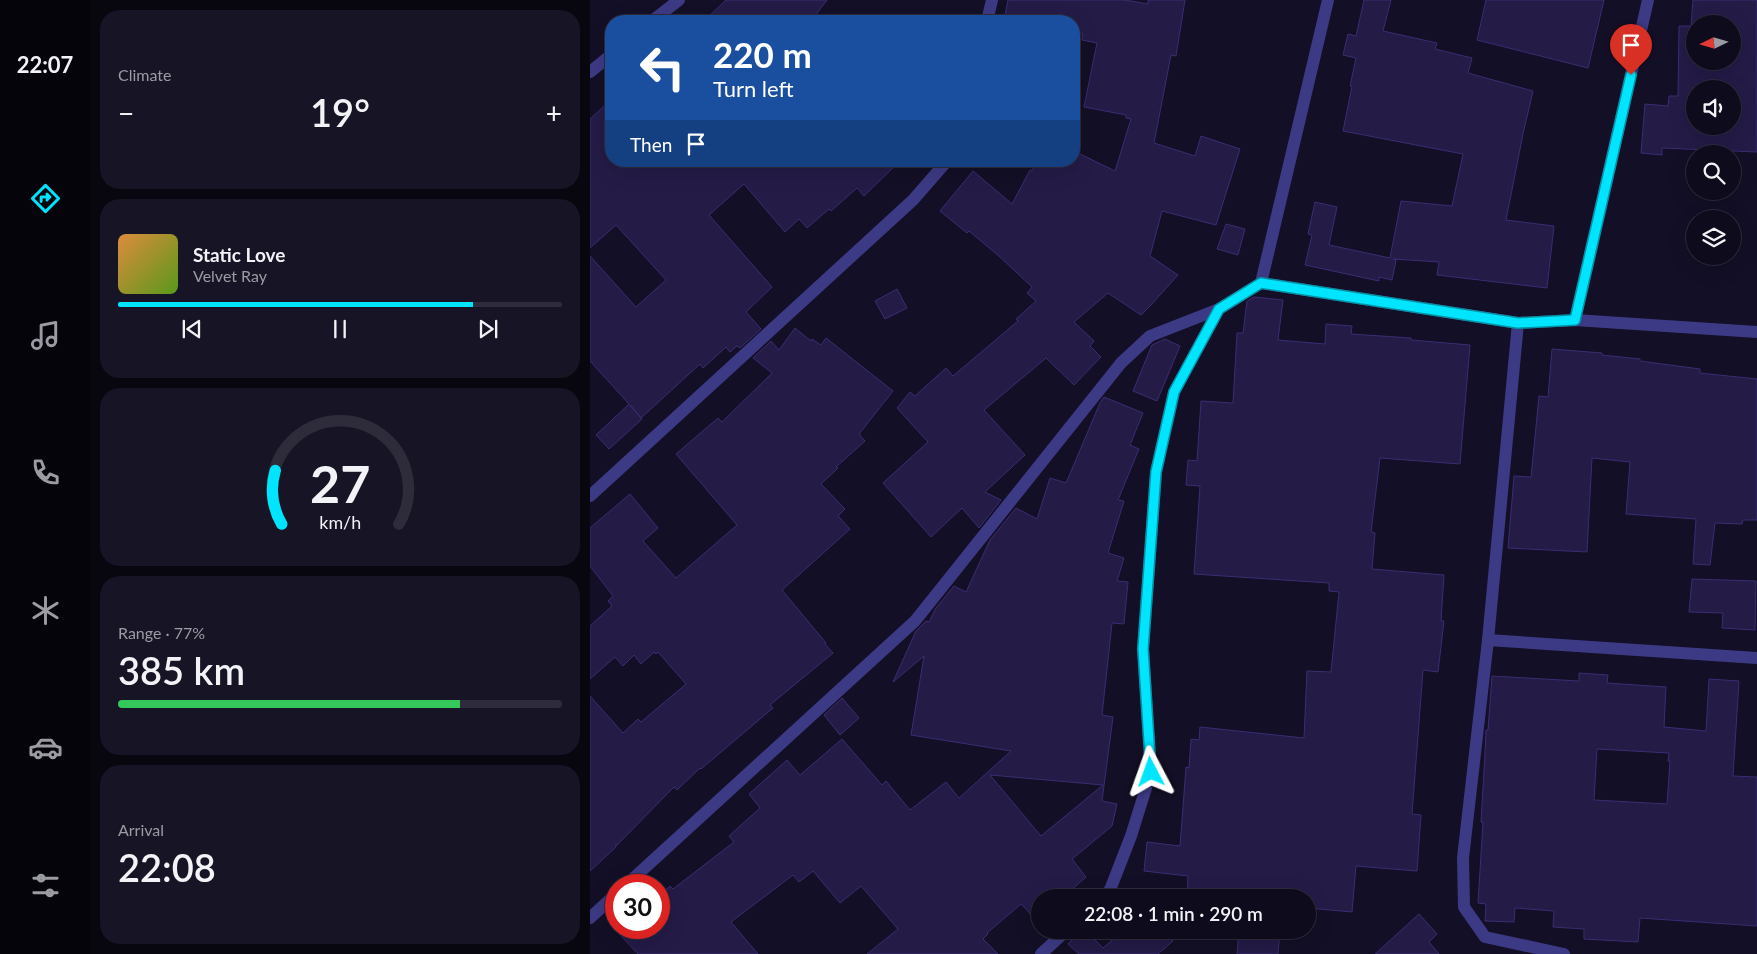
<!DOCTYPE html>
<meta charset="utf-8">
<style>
body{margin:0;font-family:Lato,sans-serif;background:#171425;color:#f1f3f6;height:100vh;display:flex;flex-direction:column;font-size:19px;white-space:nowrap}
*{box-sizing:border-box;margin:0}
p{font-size:16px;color:#9b9ba3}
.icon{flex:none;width:28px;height:28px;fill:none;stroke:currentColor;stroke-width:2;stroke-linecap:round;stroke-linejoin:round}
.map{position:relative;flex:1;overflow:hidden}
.drawer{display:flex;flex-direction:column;gap:10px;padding:10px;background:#08060f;width:500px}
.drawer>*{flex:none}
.banner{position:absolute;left:15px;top:15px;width:475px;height:152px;border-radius:20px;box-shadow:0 5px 20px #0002,0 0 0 1px #2e2b3b;background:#1a4fa0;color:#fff;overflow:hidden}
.needle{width:32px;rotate:265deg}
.fabs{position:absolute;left:1096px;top:15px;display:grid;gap:10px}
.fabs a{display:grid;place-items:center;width:55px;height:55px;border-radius:50%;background:#0e0b1c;box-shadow:0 5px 20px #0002,0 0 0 1px #2e2b3b;font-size:25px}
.speed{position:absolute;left:15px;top:874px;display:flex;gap:10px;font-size:25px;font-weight:700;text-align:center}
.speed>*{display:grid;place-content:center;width:65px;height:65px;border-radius:50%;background:#0e0b1c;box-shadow:0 5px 20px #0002,0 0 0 1px #2e2b3b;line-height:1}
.speed .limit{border:8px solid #d22;background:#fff;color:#111}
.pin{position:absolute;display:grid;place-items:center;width:42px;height:42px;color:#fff;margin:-51px -21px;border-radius:50% 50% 50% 0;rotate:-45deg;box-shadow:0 0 5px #0007}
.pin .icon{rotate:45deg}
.me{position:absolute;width:55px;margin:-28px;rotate:356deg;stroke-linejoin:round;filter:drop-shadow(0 0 4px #0008)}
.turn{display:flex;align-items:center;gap:18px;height:105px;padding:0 25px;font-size:22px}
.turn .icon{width:65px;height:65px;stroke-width:2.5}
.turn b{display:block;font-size:35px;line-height:42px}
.then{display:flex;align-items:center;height:48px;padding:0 25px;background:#0003;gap:10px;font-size:19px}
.big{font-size:38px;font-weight:600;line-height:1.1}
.drawer .card{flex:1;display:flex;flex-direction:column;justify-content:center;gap:8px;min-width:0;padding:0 18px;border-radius:20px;background:#171425}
.drawer .dial{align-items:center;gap:0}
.dial svg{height:130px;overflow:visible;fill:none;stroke:#2e2b3b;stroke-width:7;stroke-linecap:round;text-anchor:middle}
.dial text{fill:#f1f3f6;stroke:none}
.song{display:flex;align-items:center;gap:15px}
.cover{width:60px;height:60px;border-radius:8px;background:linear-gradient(135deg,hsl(30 70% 55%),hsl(90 70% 35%))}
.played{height:5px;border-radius:2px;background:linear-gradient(90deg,#00e5ff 80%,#2e2b3b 80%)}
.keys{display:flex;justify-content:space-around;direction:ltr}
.heat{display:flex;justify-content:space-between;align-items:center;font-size:28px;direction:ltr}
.charge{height:8px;border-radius:4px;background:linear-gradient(90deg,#34c759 77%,#2e2b3b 0)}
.trip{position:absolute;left:441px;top:889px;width:285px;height:50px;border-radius:25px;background:#0e0b1c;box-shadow:0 5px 20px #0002,0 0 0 1px #2e2b3b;font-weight:600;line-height:50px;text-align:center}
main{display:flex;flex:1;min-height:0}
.tabs{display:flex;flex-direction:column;width:90px;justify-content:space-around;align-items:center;background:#06040b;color:#9b9ba3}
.tabs .icon{width:35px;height:35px}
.tabs .on{color:#00e5ff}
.tabs b{font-size:22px;color:#f1f3f6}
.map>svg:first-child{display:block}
</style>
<main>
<nav class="tabs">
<b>22:07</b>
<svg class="icon on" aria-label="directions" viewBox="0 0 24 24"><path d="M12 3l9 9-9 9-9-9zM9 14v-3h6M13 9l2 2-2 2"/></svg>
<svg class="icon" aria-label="music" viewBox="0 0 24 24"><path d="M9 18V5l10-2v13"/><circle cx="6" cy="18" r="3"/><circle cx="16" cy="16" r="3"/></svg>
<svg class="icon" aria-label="phone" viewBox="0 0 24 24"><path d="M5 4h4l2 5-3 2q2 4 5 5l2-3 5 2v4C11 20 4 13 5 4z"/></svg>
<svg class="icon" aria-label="climate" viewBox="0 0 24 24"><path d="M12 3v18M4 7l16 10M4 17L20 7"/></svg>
<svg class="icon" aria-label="car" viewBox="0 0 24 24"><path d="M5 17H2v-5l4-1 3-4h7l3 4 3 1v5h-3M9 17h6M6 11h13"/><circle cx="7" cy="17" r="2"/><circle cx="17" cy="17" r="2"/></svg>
<svg class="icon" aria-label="filters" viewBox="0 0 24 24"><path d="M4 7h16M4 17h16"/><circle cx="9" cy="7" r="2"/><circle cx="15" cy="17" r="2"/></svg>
</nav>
<section class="drawer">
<div class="card"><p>Climate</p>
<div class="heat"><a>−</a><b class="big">19°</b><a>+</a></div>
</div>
<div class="card">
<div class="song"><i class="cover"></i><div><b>Static Love</b><p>Velvet Ray</p></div></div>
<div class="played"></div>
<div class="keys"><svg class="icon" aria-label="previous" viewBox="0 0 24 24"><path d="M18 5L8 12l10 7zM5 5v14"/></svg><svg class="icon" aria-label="pause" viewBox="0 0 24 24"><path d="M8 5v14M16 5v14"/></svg><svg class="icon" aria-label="next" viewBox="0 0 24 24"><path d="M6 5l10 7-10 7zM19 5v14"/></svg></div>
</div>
<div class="card dial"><svg viewBox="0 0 100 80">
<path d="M14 69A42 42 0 1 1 86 69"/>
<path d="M14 69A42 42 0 0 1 10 36" stroke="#00e5ff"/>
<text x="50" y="56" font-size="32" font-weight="700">27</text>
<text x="50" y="72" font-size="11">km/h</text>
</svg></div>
<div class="card"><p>Range · 77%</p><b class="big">385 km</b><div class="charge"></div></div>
<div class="card"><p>Arrival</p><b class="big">22:08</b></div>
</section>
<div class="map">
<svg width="1167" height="954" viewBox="0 0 1167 954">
<rect width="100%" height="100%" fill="#130f26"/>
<!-- building -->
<g fill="#241b47" stroke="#3b2d73" fill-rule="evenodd">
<polygon points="136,0 237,0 221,21 114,21"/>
<polygon points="418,0 535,0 558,4 558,0 595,0 586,56 581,55 564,143 605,156 611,136 650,149 626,225 572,211 560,256 588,275 561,305 551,315 518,293 484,322 504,341 500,346 511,357 484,385 456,358 394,410 435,455 395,492 411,500 389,528 372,508 341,537 293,483 338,442 307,408 320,392 325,396 356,368 363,376 428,321 426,319 446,301 437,293 442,287 410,257 379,231 377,233 350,211 383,171 422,204 440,170 442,171 447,161 484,161 484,151 525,171 541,119 536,118 536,115 494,107 507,43 492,40 493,34 484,33 484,21 414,21"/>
<polygon points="774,0 801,0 793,31 847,43 845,49 882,58 878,73 943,91 933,134 916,220 964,226 957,288 847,275 849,262 803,259 806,260 802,280 789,277 789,281 715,265 722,235 718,234 725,202 747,207 739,245 800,258 811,201 862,206 873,154 753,131 762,86 760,86 766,58 753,55 758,34 766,36"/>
<polygon points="896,0 1014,0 998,68 887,40"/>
<path d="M1103,0H1167V152L1072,148V155L1051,153L1055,104L1078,106L1079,96H1088L1089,26H1101ZM1105,24H1142V61H1105ZM1105,89H1142V126H1105Z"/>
<polygon points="21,100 21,161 310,161 274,196 267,188 241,211 239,209 217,228 209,219 195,232 154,184 119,215 182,287 156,312 171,329 150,348 147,346 140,352 136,347 113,368 110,364 51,418 40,405 52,419 19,449 6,435 39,404 0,361 0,256 46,307 76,280 26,225 0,248 0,119"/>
<polygon points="636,224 655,229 648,255 627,249"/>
<polygon points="307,289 317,308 295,319 285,301"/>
<polygon points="664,297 693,300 688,340 735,344 736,324 762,326 761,334 821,338 821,340 880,345 870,464 790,458 781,532 785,533 782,569 854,575 851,621 854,621 848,672 833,670 822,814 831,815 827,871 766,866 762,912 718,908 718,898 597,898 598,876 554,871 557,842 590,846 596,767 599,768 601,739 609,740 610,727 714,738 717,671 741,672 749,592 739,591 739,583 604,574 610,486 596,485 598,460 607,461 611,401 643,403 647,333 653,333 657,301"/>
<polygon points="205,328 221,341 222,339 231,345 236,338 303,391 269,434 275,441 246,467 248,468 231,484 255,509 248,516 260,529 192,590 236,643 235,644 243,653 180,705 183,708 111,769 110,768 87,790 84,787 27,845 26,844 26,847 0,871 0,696 33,733 48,719 51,722 96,684 68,652 66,654 64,652 51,664 44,655 33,666 25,657 0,679 0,626 22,606 18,601 23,596 0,566 0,528 40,494 68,528 53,541 86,578 147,525 86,454 128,418 132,422 182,373 163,358 181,341 189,350"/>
<polygon points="575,339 590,346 567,401 543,391 562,345"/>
<polygon points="962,349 1012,353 1012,355 1050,359 1050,361 1110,369 1110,373 1167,379 1167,520 1153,520 1152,524 1125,523 1120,565 1103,564 1106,519 1036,514 1040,462 1002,458 997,552 918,548 924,476 941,477 949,396 958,397"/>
<path d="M514,397L553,413L540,445L549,449L528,500L534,501L518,553L534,558L527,581L538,582L534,624L522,623L512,715L523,717L512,801L527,804L522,826L482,859L496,877L472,898H450V924L431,904L397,933L398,934L393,939L408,954H277L308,929L271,886L250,903L223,871L209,882L203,875L141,922L168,954H48L24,928H69V896L80,886L83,889L144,842L139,836L170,808L159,794L197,760L210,775L252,739L292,785L296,781L320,810L356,782L369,798L421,751L321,735L334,656L303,682L326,631L336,621L339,622L346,608L364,586L376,592L400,540L426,508L447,519L460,478L476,483L510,403ZM400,775L513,785L451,836Z"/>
<polygon points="1102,579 1166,581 1165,630 1132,628 1133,613 1099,612"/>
<path d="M989,673L1018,675L1017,683L1076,687L1074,727L1116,731L1119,679L1149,681L1143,776L1167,777V926L1050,918L1048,942L994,939V929L963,927L964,911L925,908L924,922L895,921L896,904L888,903L893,822H891L895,753L896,730H898L902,676L989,681ZM1007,749L1079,753L1078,761H1080L1077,804L1004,800Z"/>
<polygon points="252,698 269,718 250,735 234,715"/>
<polygon points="829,914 847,934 839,942 849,954 785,954"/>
<polygon points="492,930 495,930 513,948 534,930 573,930 583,941 568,954 489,954 478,944"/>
<polygon points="649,930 690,930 688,954 647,954"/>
</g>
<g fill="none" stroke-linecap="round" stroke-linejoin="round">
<!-- street -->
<g stroke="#3d3a85" stroke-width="12">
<polyline points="62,21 89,0"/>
<polyline points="397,21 402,0"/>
<polyline points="0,72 21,55"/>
<polyline points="671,283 928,323 985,320 1167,332"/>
<polyline points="985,320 1058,0"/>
<polyline points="928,323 898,640 873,858 874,907 895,937 974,954"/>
<polyline points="0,496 323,200 357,161"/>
<polyline points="898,640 1167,658"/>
<polyline points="36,885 325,621 531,363 560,336 629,309 671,283 738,0"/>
<polyline points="512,898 520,890 541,836 561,772 553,649 566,472 584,392 629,309"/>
<polyline points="0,918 26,894"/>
<polyline points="451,954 477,930"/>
</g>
</g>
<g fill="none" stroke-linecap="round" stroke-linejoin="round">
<!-- route casing -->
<g stroke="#0095a6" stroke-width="12">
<polyline id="route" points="561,772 553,649 566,472 584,392 629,309 671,283 928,323 985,320 1041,75"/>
</g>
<!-- route -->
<use href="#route" stroke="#00e5ff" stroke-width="9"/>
</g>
</svg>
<div class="fabs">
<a><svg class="needle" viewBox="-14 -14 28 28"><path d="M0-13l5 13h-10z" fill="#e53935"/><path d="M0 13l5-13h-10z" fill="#9b9ba3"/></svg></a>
<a><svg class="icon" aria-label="sound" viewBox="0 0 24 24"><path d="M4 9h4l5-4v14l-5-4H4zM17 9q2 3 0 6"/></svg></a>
<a><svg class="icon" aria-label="search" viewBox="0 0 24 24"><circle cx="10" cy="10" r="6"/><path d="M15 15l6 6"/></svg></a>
<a><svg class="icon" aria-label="layers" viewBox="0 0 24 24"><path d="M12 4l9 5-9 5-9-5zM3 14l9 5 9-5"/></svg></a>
</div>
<div class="speed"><div class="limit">30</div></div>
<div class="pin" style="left:1041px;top:75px;background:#d93025"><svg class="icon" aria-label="arrive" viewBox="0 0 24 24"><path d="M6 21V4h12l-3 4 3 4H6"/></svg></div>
<svg class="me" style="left:561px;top:772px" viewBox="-20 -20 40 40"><path d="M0-17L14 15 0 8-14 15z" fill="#00e5ff" stroke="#fff" stroke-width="4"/></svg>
<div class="trip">22:08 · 1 min · 290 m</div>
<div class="banner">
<div class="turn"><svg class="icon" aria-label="left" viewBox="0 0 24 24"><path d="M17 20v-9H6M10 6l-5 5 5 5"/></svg><div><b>220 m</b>Turn left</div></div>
<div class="then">Then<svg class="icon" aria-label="arrive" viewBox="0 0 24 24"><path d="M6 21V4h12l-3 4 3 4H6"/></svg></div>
</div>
</div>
</main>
